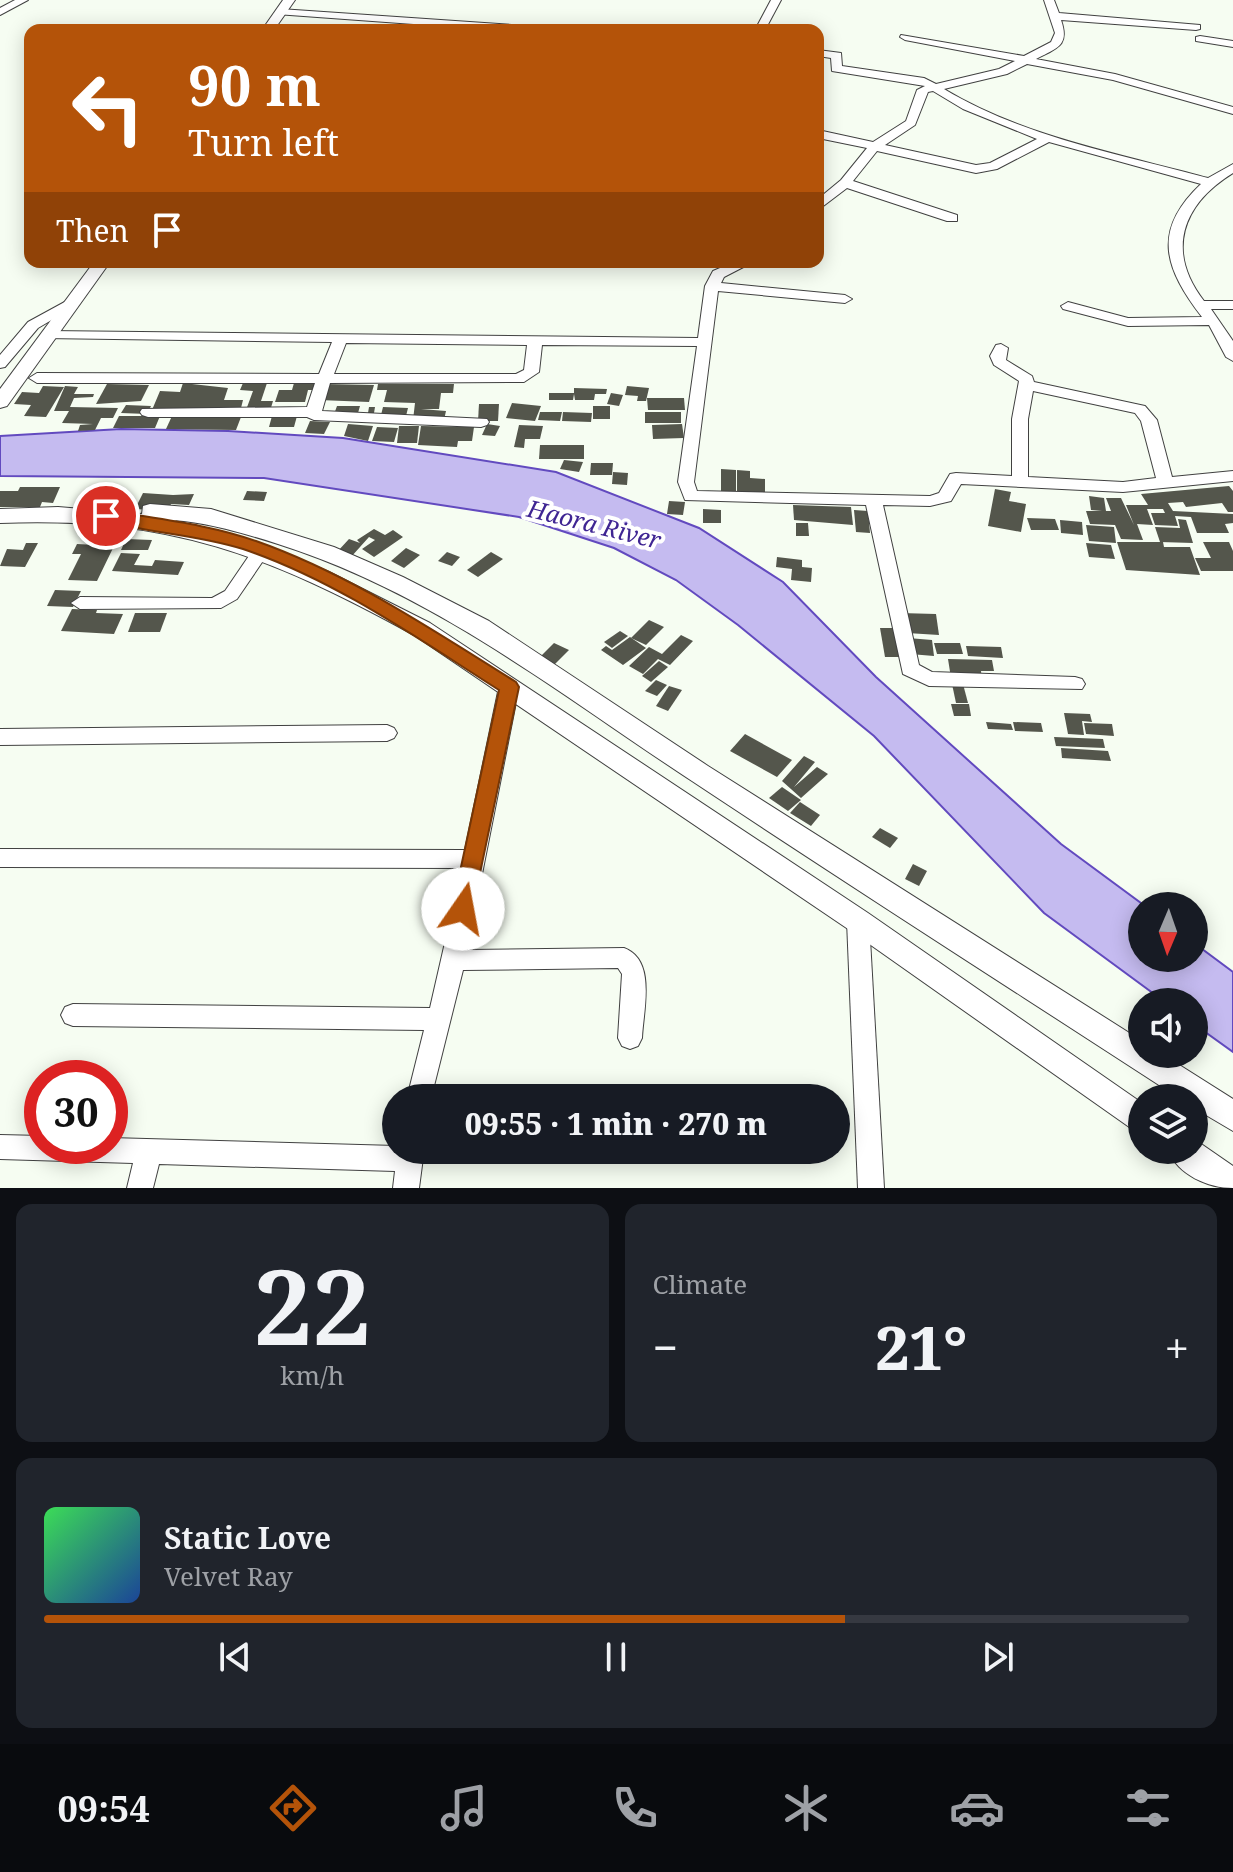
<!DOCTYPE html>
<meta charset="utf-8">
<style>
body{margin:0;font-family:"Noto Serif",serif;background:#20242c;color:#f1f3f6;height:100vh;display:flex;flex-direction:column;font-size:30px;white-space:nowrap}
*{box-sizing:border-box;margin:0}
p{font-size:26px;color:#9ea1a6}
.icon{flex:none;width:44px;height:44px;fill:none;stroke:currentColor;stroke-width:2;stroke-linecap:round;stroke-linejoin:round}
.map{position:relative;height:1188px;overflow:hidden}
.details{display:flex;flex-direction:column;gap:16px;padding:16px;background:#0d0f14;flex:1}
.details>*{flex:none}
.guide{position:absolute;left:24px;top:24px;width:800px;height:244px;border-radius:16px;box-shadow:0 4px 20px #0003;background:#b45309;color:#fff;overflow:hidden}
.needle{width:52px;rotate:182deg}
.buttons{position:absolute;left:1128px;top:892px;display:grid;gap:16px}
.buttons a{display:grid;place-items:center;width:80px;height:80px;border-radius:50%;background:#171b24;box-shadow:0 4px 20px #0003;font-size:40px}
.speed{position:absolute;left:24px;top:1060px;display:flex;gap:16px;font-size:40px;font-weight:700;text-align:center}
.speed>*{display:grid;place-content:center;width:104px;height:104px;border-radius:50%;background:#171b24;box-shadow:0 4px 20px #0003;line-height:1}
.speed .limit{border:12px solid #d22;background:#fff;color:#111}
.pin{position:absolute;display:grid;place-items:center;width:68px;height:68px;color:#fff;margin:-34px;border:4px solid #fff;border-radius:50%;box-shadow:0 2px 8px #0007}
.me{position:absolute;width:88px;margin:-44px;rotate:12deg;stroke-linejoin:round;filter:drop-shadow(0 0 6px #0008)}
.turn{display:flex;align-items:center;gap:28px;height:168px;padding:0 32px;font-size:36px}
.turn .icon{width:104px;height:104px;stroke-width:2.5}
.turn b{display:block;font-size:56px;line-height:68px}
.then{display:flex;align-items:center;height:76px;padding:0 32px;background:#0003;gap:16px;font-size:30px}
.big{font-size:60px;font-weight:800;line-height:1.1}
.details .widget{flex:1;display:flex;flex-direction:column;justify-content:center;gap:12px;min-width:0;padding:0 28px;border-radius:16px;background:#20242c}
.details .dial{align-items:center;gap:0}
.dial b{font-size:104px;line-height:1}
.song{display:flex;align-items:center;gap:24px}
.cover{width:96px;height:96px;border-radius:12px;background:linear-gradient(135deg,hsl(130 70% 55%),hsl(220 70% 35%))}
.played{height:8px;border-radius:4px;background:linear-gradient(90deg,#b45309 70%,#363941 70%)}
.keys{display:flex;justify-content:space-around;direction:ltr}
.heat{display:flex;justify-content:space-between;align-items:center;font-size:44px;direction:ltr}
.details .tiles{flex:1;display:grid;gap:16px;grid-template-columns:1fr 1fr}
.widget:last-child{grid-column:span 2}
.trip{position:absolute;left:382px;top:1084px;width:468px;height:80px;border-radius:40px;background:#171b24;box-shadow:0 4px 20px #0003;font-weight:800;line-height:80px;text-align:center}
.dock{display:flex;height:128px;justify-content:space-around;align-items:center;background:#090b0e;color:#9ea1a6}
.dock .icon{width:56px;height:56px}
.dock .selected{color:#b45309}
.dock b{font-size:36px;color:#f1f3f6}
.map>svg:first-child{display:block}
</style>
<div class="map">
<svg width="1233" height="1188" viewBox="0 0 1233 1188">
<rect width="100%" height="100%" fill="#f6fdf2"/>
<!-- water -->
<polygon fill="#c5bbf0" stroke="#624abf" stroke-width="2" points="121,429 228,431 343,438 556,472 699,528 783,582 876,677 1061,844 1145,906 1142,958 1194,958 1194,943 1233,972 1233,1052 1194,1024 1194,1002 1165,1002 1044,913 874,736 738,625 676,580 614,548 519,517 264,478 0,476 0,436"/>
<!-- building -->
<g fill="#54564c">
<polygon points="183,383 228,388 224,400 243,400 241,408 152,410 160,391 180,392"/>
<polygon points="243,383 267,383 261,401 273,401 270,411 246,410 253,391 240,390"/>
<polygon points="294,383 315,383 314,390 308,390 305,402 275,402 279,390 292,390"/>
<polygon points="107,384 149,385 141,401 96,404"/>
<polygon points="325,384 374,385 369,402 319,400"/>
<polygon points="378,384 454,384 453,393 441,393 439,409 421,409 446,411 444,420 413,420 415,403 384,402 387,390 377,390"/>
<polygon points="43,386 64,387 46,417 24,416 31,405 14,404 22,392 39,393"/>
<polygon points="65,386 78,387 74,394 94,394 93,397 74,398 70,407 118,408 113,418 101,418 95,430 78,431 80,425 93,424 62,423 69,411 54,411"/>
<polygon points="627,386 649,388 646,401 637,401 638,396 625,395"/>
<polygon points="574,388 607,389 606,394 595,394 594,400 575,400 574,394 573,400 549,400 549,393 574,393"/>
<polygon points="611,393 623,395 619,406 607,404"/>
<polygon points="647,398 684,398 685,410 648,410"/>
<polygon points="512,403 541,406 535,421 506,418"/>
<polygon points="479,404 499,404 498,421 478,421"/>
<polygon points="126,405 151,406 147,414 121,413"/>
<polygon points="337,406 360,406 358,413 368,413 369,407 375,407 373,419 333,417"/>
<rect x="593" y="406" width="17" height="13"/>
<polygon points="383,407 408,408 405,420 380,419"/>
<polygon points="540,412 562,412 560,421 538,420"/>
<polygon points="563,412 592,413 591,422 562,421"/>
<rect x="645" y="412" width="36" height="11"/>
<polygon points="119,416 160,416 155,428 113,428"/>
<polygon points="172,416 241,417 236,430 166,429"/>
<polygon points="272,416 297,416 294,427 269,427"/>
<polygon points="310,421 330,422 324,434 305,433"/>
<polygon points="348,424 373,426 368,441 344,436"/>
<polygon points="487,424 500,426 495,436 482,435"/>
<polygon points="682,424 684,438 653,439 652,425"/>
<polygon points="519,425 543,426 540,439 525,439 524,448 514,447"/>
<polygon points="399,426 419,426 417,443 397,443"/>
<polygon points="421,426 474,427 472,441 458,441 457,447 418,445"/>
<polygon points="377,427 398,428 394,442 372,441"/>
<polygon points="540,445 584,445 584,459 539,459"/>
<polygon points="564,460 583,462 579,472 560,469"/>
<polygon points="591,463 613,463 612,475 590,475"/>
<polygon points="721,469 736,470 736,495 721,494"/>
<polygon points="737,470 750,471 750,478 765,479 765,497 737,491"/>
<polygon points="613,472 628,473 627,485 612,484"/>
<polygon points="1229,486 1233,491 1233,512 1228,512 1222,503 1186,507 1183,502 1168,503 1173,511 1233,514 1233,523 1225,524 1229,533 1197,533 1191,517 1175,516 1178,526 1155,525 1151,513 1165,513 1163,509 1147,509 1153,525 1137,524 1143,540 1121,539 1115,525 1090,524 1086,511 1102,511 1091,510 1089,496 1104,498 1106,511 1111,511 1106,498 1121,498 1134,525 1126,505 1148,505 1141,494"/>
<polygon points="20,487 60,487 53,503 42,502 40,507 0,507 0,491 18,491"/>
<polygon points="995,489 1011,492 1009,501 1026,504 1021,532 988,526"/>
<polygon points="247,491 267,492 264,501 243,500"/>
<polygon points="143,493 173,495 194,494 189,505 171,504 168,511 135,509"/>
<polygon points="669,501 685,502 683,515 667,514"/>
<polygon points="793,505 851,507 853,525 794,520"/>
<polygon points="703,509 721,510 721,523 703,523"/>
<polygon points="854,510 868,511 870,533 856,532"/>
<polygon points="1027,518 1055,519 1059,530 1031,530"/>
<polygon points="1178,519 1186,520 1193,543 1160,542 1155,527 1180,528"/>
<polygon points="1060,520 1082,522 1083,535 1061,533"/>
<polygon points="796,523 808,523 809,536 796,536"/>
<polygon points="1086,525 1114,527 1116,543 1089,541"/>
<polygon points="374,529 385,535 393,530 403,537 374,557 362,549 375,540 369,537 351,557 337,552 349,539 360,543 357,540"/>
<polygon points="126,539 152,540 148,550 121,550"/>
<polygon points="1117,542 1163,542 1164,547 1190,547 1200,575 1126,570"/>
<polygon points="1203,542 1229,542 1233,551 1233,571 1201,571 1195,558 1211,558"/>
<polygon points="26,543 38,543 25,567 0,566 7,549 23,550"/>
<polygon points="1086,543 1111,545 1115,559 1089,557"/>
<polygon points="77,544 114,546 97,581 68,580 81,554 72,554"/>
<polygon points="406,548 420,555 404,568 391,561"/>
<polygon points="447,552 460,557 452,566 438,561"/>
<polygon points="491,552 503,559 478,577 467,570"/>
<polygon points="121,553 140,554 134,565 152,566 155,560 184,562 178,575 112,571"/>
<polygon points="777,557 802,560 802,567 812,568 811,582 791,580 792,569 776,567"/>
<polygon points="55,590 81,591 73,607 47,606"/>
<polygon points="72,609 97,610 96,613 123,614 114,634 61,631"/>
<polygon points="135,613 167,613 160,632 128,632"/>
<polygon points="900,613 936,614 939,635 907,633"/>
<polygon points="649,620 664,627 646,645 631,638"/>
<polygon points="880,628 895,628 900,657 885,657"/>
<polygon points="620,631 628,636 612,648 604,642"/>
<polygon points="681,635 693,641 670,665 658,659 643,674 629,666 649,647 662,654"/>
<polygon points="630,637 646,648 623,665 601,650 606,646 612,650"/>
<polygon points="908,638 932,640 934,656 910,654"/>
<polygon points="554,643 569,650 551,668 536,661"/>
<polygon points="934,643 960,643 963,654 937,654"/>
<polygon points="966,646 1001,647 1003,658 968,656"/>
<polygon points="948,659 992,660 994,671 981,671 982,680 951,678"/>
<polygon points="659,661 668,667 651,682 642,676"/>
<polygon points="656,680 667,685 657,696 645,691"/>
<polygon points="952,684 963,684 968,703 956,703"/>
<polygon points="669,686 682,690 668,711 656,706"/>
<polygon points="951,704 969,704 971,716 954,716"/>
<polygon points="1064,713 1090,714 1092,722 1082,721 1084,735 1068,734"/>
<polygon points="986,722 1011,724 1013,730 988,729"/>
<polygon points="1013,722 1041,723 1043,732 1015,731"/>
<polygon points="1084,723 1112,724 1114,736 1086,734"/>
<polygon points="745,734 792,760 777,777 730,751"/>
<polygon points="1054,737 1103,739 1105,748 1056,746"/>
<polygon points="1061,748 1108,751 1111,761 1062,758"/>
<polygon points="804,756 815,762 794,787 817,767 828,774 801,798 782,781"/>
<polygon points="782,787 801,800 788,811 769,798"/>
<polygon points="800,802 820,815 811,826 790,813"/>
<polygon points="880,828 898,838 890,848 872,837"/>
<polygon points="913,864 927,871 919,886 905,879"/>
</g>
<g fill="none" stroke-linecap="round" stroke-linejoin="round">
<!-- minor casing -->
<g stroke="#414141" stroke-width="2">
<g id="minor">
<polygon points="15,0 28,0 0,15 0,8"/>
<polygon points="771,0 781,0 765,30 755,30"/>
<path d="M1044,0H1054L1059,13L1200,25V29L1196,30L1061,20C1070,46 1057,48 1036,59L1115,74L1233,107V114L1113,80L1027,64L1007,74L944,89C1024,137 1119,154 1208,178L1233,164V173C1181,205 1166,252 1204,301H1233V309H1211L1233,341V361L1226,357L1209,325L1128,326L1063,309L1061,306L1068,302L1128,318L1202,317C1165,269 1151,231 1201,184L1049,142L997,169L976,173L877,151L853,181L957,215V221H947L847,188L818,210V199L841,180L867,148L818,138V130L873,142L906,121L917,90L925,86L832,71L831,58L818,56V50L841,53L842,66L924,78L936,84L999,69L1015,61L905,40L900,37L901,35L1024,56L1051,42L1055,33ZM933,91L963,109L1037,139L990,163L976,165L885,145L915,125L928,92Z"/>
<polygon points="280,9 542,27 547,30 496,30 276,14 275,12"/>
<polygon points="1200,36 1233,41 1233,47 1196,41 1196,37"/>
<path d="M734,262H753L724,277L721,283L845,295L852,299L845,303L718,291L694,482L697,491L930,496L939,493L950,474L956,473L1012,476V419L1019,381L994,365L990,356L996,345L1001,344L1008,348L1006,360L1032,376L1034,382L1145,406L1157,420L1172,477L1233,471V481L1123,492L961,484L951,501L930,506L883,505L919,665L932,672L1075,677L1082,679L1085,684L1082,689L929,686L903,674L866,505L685,500L678,482L697,346L542,345L539,372L524,382L330,383L322,411L487,419L489,422L487,425L481,427L314,420L307,417H148L142,415L140,412L142,409L307,407L315,383H37L29,378L37,373L319,374L332,342L43,338L41,335L48,331L698,338L705,286L713,271ZM346,343L527,345L524,370L516,374H334ZM1033,391L1135,413L1141,421L1156,478L1123,482L1028,477V419Z"/>
<polygon points="72,298 79,302 77,305 38,328 5,367 0,368 0,355 28,322"/>
<polygon points="261,545 267,547 270,551 267,555 237,599 221,608 80,609 71,603 80,597 212,598 225,591 255,547"/>
<path d="M509,680L516,682L519,687L467,950L624,948C657,960 643,1011 642,1038L638,1046L630,1049L622,1046L618,1038L622,974L618,968L463,970L431,1098H407L424,1030L73,1026L65,1023L61,1015L65,1007L73,1004L430,1008L462,868L0,867V849L465,850L499,687L502,682Z"/>
<polygon points="387,725 394,728 397,733 394,738 387,741 0,745 0,729"/>
<polygon points="858,911 866,914 869,921 884,1188 858,1188 847,921 850,914"/>
<polygon points="0,1135 42,1136 42,1146 110,1146 110,1138 396,1146 396,1150 424,1150 419,1188 393,1188 395,1171 159,1164 153,1188 127,1188 133,1163 0,1159"/>
</g>
</g>
<!-- tertiary casing -->
<g stroke="#414141" stroke-width="2">
<g id="tertiary">
<polygon points="283,0 295,0 274,30 262,30"/>
<polygon points="94,262 110,262 7,406 0,408 0,389"/>
<path d="M150,504L211,509L334,547L403,577L489,621L708,766L1142,1041V1054H1162L1233,1099V1131L1194,1108V1098H1179C1016,992 853,888 692,781C558,693 433,593 278,544C243,533 210,523 173,520L279,551L329,572L430,623L868,913L1142,1103V1136L848,929L414,635C269,555 168,516 0,523V509L58,507L142,514L143,506Z"/>
<path d="M1194,1139L1233,1166V1188C1208,1188 1178,1175 1168,1150H1194Z"/>
</g>
</g>
<!-- minor -->
<use href="#minor" fill="#fff" fill-rule="evenodd"/>
<!-- tertiary -->
<use href="#tertiary" fill="#fff" fill-rule="evenodd"/>
</g>
<!-- route -->
<path fill="#b45309" stroke="#753606" stroke-width="2" d="M106,510C156,519 208,524 256,541C350,574 432,630 516,682L519,687L471,916L463,919L455,916L452,909L499,690C417,638 335,580 243,549C196,534 147,533 100,520V512Z"/>
<g text-anchor="middle" stroke-width="8" stroke-linejoin="round" paint-order="stroke">
<!-- water labels -->
<g font-size="24" font-style="italic" fill="#3f2593" stroke="#fff">
<text transform="translate(594 525) rotate(14)" y="8">Haora River</text>
</g>
</g>
</svg>
<div class="buttons">
<a><svg class="needle" viewBox="-14 -14 28 28"><path d="M0-13l5 13h-10z" fill="#e53935"/><path d="M0 13l5-13h-10z" fill="#9ea1a6"/></svg></a>
<a><svg class="icon" aria-label="sound" viewBox="0 0 24 24"><path d="M4 9h4l5-4v14l-5-4H4zM17 9q2 3 0 6"/></svg></a>
<a><svg class="icon" aria-label="layers" viewBox="0 0 24 24"><path d="M12 4l9 5-9 5-9-5zM3 14l9 5 9-5"/></svg></a>
</div>
<div class="speed"><div class="limit">30</div></div>
<div class="pin" style="left:106px;top:516px;background:#d93025"><svg class="icon" aria-label="arrive" viewBox="0 0 24 24"><path d="M6 21V4h12l-3 4 3 4H6"/></svg></div>
<svg class="me" style="left:463px;top:909px" viewBox="-20 -20 40 40"><circle r="19" fill="#fff"/><path d="M0-13L10 11 0 6-10 11z" fill="#b45309"/></svg>
<div class="trip">09:55 · 1 min · 270 m</div>
<div class="guide">
<div class="turn"><svg class="icon" aria-label="left" viewBox="0 0 24 24"><path d="M17 20v-9H6M10 6l-5 5 5 5"/></svg><div><b>90 m</b>Turn left</div></div>
<div class="then">Then<svg class="icon" aria-label="arrive" viewBox="0 0 24 24"><path d="M6 21V4h12l-3 4 3 4H6"/></svg></div>
</div>
</div>
<section class="details">
<div class="tiles">
<div class="widget dial"><b>22</b><p>km/h</p></div>
<div class="widget"><p>Climate</p>
<div class="heat"><a>−</a><b class="big">21°</b><a>+</a></div>
</div>
<div class="widget">
<div class="song"><i class="cover"></i><div><b>Static Love</b><p>Velvet Ray</p></div></div>
<div class="played"></div>
<div class="keys"><svg class="icon" aria-label="previous" viewBox="0 0 24 24"><path d="M18 5L8 12l10 7zM5 5v14"/></svg><svg class="icon" aria-label="pause" viewBox="0 0 24 24"><path d="M8 5v14M16 5v14"/></svg><svg class="icon" aria-label="next" viewBox="0 0 24 24"><path d="M6 5l10 7-10 7zM19 5v14"/></svg></div>
</div>
</div>
</section>
<nav class="dock">
<b>09:54</b>
<svg class="icon selected" aria-label="directions" viewBox="0 0 24 24"><path d="M12 3l9 9-9 9-9-9zM9 14v-3h6M13 9l2 2-2 2"/></svg>
<svg class="icon" aria-label="music" viewBox="0 0 24 24"><path d="M9 18V5l10-2v13"/><circle cx="6" cy="18" r="3"/><circle cx="16" cy="16" r="3"/></svg>
<svg class="icon" aria-label="phone" viewBox="0 0 24 24"><path d="M5 4h4l2 5-3 2q2 4 5 5l2-3 5 2v4C11 20 4 13 5 4z"/></svg>
<svg class="icon" aria-label="climate" viewBox="0 0 24 24"><path d="M12 3v18M4 7l16 10M4 17L20 7"/></svg>
<svg class="icon" aria-label="car" viewBox="0 0 24 24"><path d="M5 17H2v-5l4-1 3-4h7l3 4 3 1v5h-3M9 17h6M6 11h13"/><circle cx="7" cy="17" r="2"/><circle cx="17" cy="17" r="2"/></svg>
<svg class="icon" aria-label="filters" viewBox="0 0 24 24"><path d="M4 7h16M4 17h16"/><circle cx="9" cy="7" r="2"/><circle cx="15" cy="17" r="2"/></svg>
</nav>
